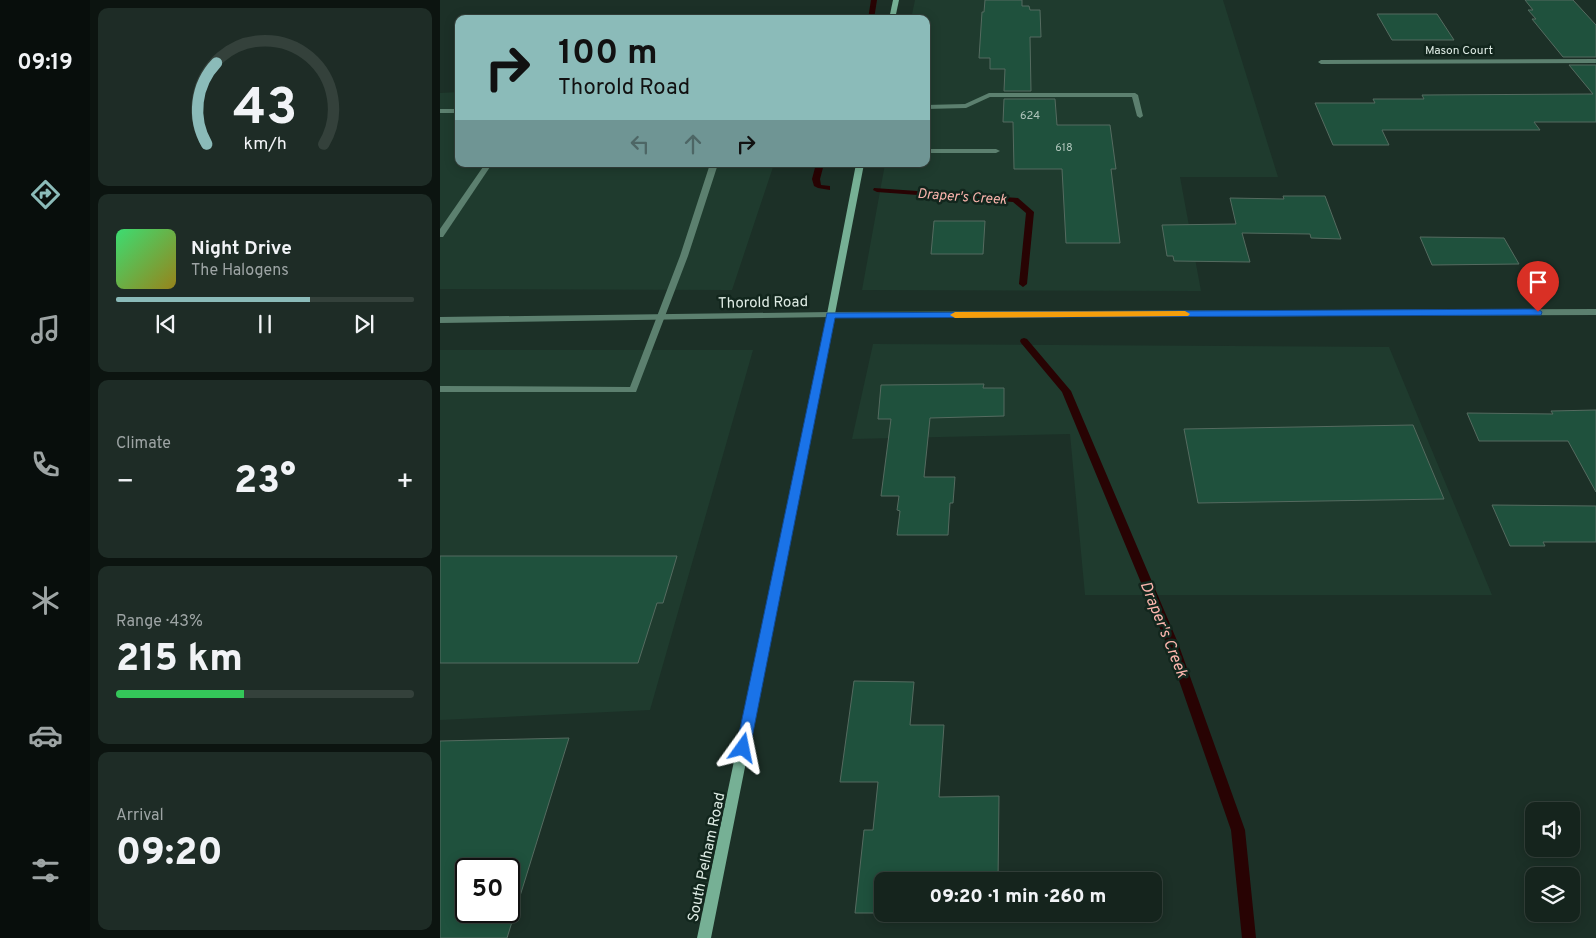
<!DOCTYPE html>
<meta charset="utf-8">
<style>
body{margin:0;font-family:Overpass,sans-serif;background:#1e2c26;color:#f1f3f6;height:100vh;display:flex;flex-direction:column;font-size:19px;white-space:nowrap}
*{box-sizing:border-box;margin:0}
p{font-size:16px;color:#9da4a4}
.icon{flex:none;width:28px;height:28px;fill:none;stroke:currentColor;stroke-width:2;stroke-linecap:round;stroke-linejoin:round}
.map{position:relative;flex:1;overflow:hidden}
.side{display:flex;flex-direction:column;gap:8px;padding:8px;background:#0c1410;width:350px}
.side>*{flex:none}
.top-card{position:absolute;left:15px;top:15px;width:475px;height:152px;border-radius:10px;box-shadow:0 2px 12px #0003,0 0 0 1px #34413b;background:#8bbbb9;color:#111;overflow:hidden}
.controls{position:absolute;left:1085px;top:802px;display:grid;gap:10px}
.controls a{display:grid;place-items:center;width:55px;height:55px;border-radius:10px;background:#15241d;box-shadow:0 2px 12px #0003,0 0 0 1px #34413b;font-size:25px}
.speed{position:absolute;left:15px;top:858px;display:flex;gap:10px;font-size:25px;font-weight:700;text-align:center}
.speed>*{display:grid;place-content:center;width:65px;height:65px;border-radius:50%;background:#15241d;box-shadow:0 2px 12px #0003,0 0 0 1px #34413b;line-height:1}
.speed .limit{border:2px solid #111;border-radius:8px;background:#fff;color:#111}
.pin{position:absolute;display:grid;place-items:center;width:42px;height:42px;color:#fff;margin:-51px -21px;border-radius:50% 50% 50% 0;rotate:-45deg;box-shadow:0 0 5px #0007}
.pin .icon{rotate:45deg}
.me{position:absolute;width:55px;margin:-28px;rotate:12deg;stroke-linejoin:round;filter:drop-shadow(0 0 4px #0008)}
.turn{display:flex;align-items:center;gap:18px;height:105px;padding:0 20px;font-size:22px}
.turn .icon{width:65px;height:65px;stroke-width:2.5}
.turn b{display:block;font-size:35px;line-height:42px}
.lanes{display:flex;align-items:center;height:48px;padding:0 20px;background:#0003;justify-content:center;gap:25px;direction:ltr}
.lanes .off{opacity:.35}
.big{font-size:38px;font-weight:800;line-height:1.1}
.side .widget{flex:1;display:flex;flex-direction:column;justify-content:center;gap:8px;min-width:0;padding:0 18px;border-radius:10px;background:#1e2c26}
.side .dial{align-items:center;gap:0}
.dial svg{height:130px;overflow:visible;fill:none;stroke:#34413b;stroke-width:7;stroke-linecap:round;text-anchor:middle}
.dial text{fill:#f1f3f6;stroke:none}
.song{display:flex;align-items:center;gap:15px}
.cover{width:60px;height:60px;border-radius:8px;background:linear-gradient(135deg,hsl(140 70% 55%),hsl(50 70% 35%))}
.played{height:5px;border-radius:2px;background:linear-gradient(90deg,#8bbbb9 65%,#34413b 65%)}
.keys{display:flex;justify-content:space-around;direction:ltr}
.heat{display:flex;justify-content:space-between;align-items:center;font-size:28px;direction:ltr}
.charge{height:8px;border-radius:4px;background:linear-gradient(90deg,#34c759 43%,#34413b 0)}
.trip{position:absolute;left:434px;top:872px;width:288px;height:50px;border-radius:10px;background:#15241d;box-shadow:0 2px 12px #0003,0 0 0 1px #34413b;font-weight:800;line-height:50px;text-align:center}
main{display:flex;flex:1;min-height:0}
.tab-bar{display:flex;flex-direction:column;width:90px;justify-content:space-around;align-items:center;background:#080e0c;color:#9da4a4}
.tab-bar .icon{width:35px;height:35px}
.tab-bar .on{color:#8bbbb9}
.tab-bar b{font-size:22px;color:#f1f3f6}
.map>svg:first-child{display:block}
</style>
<main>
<nav class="tab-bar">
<b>09:19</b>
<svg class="icon on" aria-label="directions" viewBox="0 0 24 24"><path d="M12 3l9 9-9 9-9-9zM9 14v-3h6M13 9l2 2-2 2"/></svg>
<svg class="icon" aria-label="music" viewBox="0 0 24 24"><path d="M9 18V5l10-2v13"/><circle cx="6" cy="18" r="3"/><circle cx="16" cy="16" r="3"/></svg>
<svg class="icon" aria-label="phone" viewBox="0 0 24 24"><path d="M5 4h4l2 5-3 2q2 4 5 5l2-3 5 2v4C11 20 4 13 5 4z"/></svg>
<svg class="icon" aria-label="climate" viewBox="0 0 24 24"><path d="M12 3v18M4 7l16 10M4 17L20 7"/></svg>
<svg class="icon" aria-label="car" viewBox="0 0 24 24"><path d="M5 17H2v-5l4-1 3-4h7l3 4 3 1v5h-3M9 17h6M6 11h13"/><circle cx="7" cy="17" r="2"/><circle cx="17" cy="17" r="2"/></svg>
<svg class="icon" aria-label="filters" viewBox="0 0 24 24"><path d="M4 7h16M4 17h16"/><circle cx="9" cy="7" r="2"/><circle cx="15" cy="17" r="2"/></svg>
</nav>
<section class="side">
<div class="widget dial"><svg viewBox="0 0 100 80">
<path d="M14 69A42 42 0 1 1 86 69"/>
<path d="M14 69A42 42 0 0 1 20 19" stroke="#8bbbb9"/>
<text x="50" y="56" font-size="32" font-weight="700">43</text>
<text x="50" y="72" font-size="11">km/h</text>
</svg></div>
<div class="widget">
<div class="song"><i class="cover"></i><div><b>Night Drive</b><p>The Halogens</p></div></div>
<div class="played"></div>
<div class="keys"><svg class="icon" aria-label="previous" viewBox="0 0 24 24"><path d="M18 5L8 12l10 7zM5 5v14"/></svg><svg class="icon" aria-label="pause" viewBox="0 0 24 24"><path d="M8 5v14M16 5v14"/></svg><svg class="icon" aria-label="next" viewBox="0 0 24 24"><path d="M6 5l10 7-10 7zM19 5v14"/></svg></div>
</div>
<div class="widget"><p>Climate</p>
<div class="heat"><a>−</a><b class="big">23°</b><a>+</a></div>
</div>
<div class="widget"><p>Range · 43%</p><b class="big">215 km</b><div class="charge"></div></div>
<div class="widget"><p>Arrival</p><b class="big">09:20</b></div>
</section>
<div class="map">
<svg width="1156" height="938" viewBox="0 0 1156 938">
<rect width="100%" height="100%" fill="#1c3027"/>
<!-- built -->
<g fill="#1f3b2e">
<polygon points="475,0 783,0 838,177 740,177 761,291 422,290 445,164 486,164 486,19 471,19"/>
<polygon points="19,92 19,164 334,164 292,290 0,289 0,93"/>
<polygon points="433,344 949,347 1052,595 645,595 630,434 412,439"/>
<polygon points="0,350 313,350 210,710 0,720"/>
</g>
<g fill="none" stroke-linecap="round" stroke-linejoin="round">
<!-- stream -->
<g fill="#280303" fill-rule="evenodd">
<polygon points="431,0 437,0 434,19 428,19"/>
<polygon points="376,164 384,164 380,179 381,185 390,186 390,190 378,188 374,186 372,179"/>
<polygon points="434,188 578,198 594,212 587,284 583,287 579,284 586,213 573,202 437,192 433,190"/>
<polygon points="584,338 587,339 631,391 738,643 805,830 816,938 802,938 791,830 726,643 622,392 581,343 580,341 581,339"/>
</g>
</g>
<!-- building -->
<g fill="#1f513d" stroke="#556b60" fill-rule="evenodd">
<polygon points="545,0 582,0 582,6 589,6 590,10 600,10 601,37 590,37 591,91 564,91 565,69 550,69 550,58 539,58 542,12 544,12"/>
<polygon points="1085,0 1133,0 1156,25 1156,57 1123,57 1092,19 1096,19 1088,10 1093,10"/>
<polygon points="937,14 997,14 1014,40 952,40"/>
<polygon points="1129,65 1156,65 1156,122 1094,122 1100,130 942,130 949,145 893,145 875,103 935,103 933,99 984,99 982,95 1153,94"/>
<polygon points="564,99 615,99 617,125 670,125 676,169 671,169 680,243 626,243 622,169 574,169 573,122 563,122"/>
<polygon points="843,196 885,196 901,239 871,238 870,234 802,233 810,262 734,261 733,256 727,256 722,225 796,224 790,198 844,199"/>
<polygon points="494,221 545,221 543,254 491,254"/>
<polygon points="980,237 1064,238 1079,264 992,265"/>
<polygon points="544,384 543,388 564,388 564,416 490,418 484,477 515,477 513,503 510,503 508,535 457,535 460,511 457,510 459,496 441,496 451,419 438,419 441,385"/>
<polygon points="1156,410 1156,492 1128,441 1039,441 1027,413 1113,414 1111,411"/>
<polygon points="973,425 1004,499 758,503 744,429"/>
<polygon points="1052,505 1156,506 1156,542 1103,542 1105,546 1070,546"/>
<polygon points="0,556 237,556 223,603 217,603 198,663 0,663"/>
<polygon points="414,681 474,682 470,725 504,725 499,797 559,796 558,881 442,881 442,913 415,913 424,830 433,830 438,782 400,782"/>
<path d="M129,738L67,938H0V741ZM26,869H69V911H26Z"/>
</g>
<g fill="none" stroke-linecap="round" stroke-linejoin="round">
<!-- service -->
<g fill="#5c806f" fill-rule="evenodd">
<polygon points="549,93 695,93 698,95 703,116 700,118 697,116 692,97 550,97 526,108 486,109 486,105 525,104"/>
<rect x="0" y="109" width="19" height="4"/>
<polygon points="486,149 556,149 560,151 556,153 486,153"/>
<polygon points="45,164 52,164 3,237 0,237 0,229"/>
<polygon points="270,164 278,164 248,256 196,392 0,392 0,386 190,387 240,256"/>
</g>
<!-- minor -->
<g fill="#5c806f" fill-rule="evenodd">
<polygon points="1156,59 1156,63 881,64 878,62 881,60"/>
<polygon points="391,312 394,313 395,315 394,317 0,323 0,317"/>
</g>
<!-- tertiary -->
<polygon fill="#5c806f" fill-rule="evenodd" points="1156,309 1156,315 391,318 387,315 391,312"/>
<!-- secondary -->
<g fill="#76b095" fill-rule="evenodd">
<polygon points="453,0 459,0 455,19 449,19"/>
<polygon points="416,164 424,164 388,350 271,938 257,938 380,350"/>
</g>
</g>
<!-- route -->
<polygon fill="#1a73e8" stroke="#114b97" points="1098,309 1102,312 1101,315 395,318 310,748 308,753 303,755 298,753 296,748 387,313"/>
<!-- slow -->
<polygon fill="#f59e0b" points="745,311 750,314 748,316 515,318 510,315 515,312"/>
<g text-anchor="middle" stroke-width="5" stroke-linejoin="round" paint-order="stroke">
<!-- far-number labels -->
<g font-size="11" fill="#aec4ba">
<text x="590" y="119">624</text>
<text x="624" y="151">618</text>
</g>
<!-- far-street labels -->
<g font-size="12" fill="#deebe4" stroke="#12261d">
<text x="1019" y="54">Mason Court</text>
</g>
<!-- far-water labels -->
<g font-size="14" font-style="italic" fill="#fbb5ad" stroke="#12261d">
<text transform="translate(522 196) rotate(4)" y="5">Draper's Creek</text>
</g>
<!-- street labels -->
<g font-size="15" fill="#deebe4" stroke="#12261d">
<text transform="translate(323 302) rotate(-1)" y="5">Thorold Road</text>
<text transform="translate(266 857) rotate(-78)" y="5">South Pelham Road</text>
</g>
<!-- water labels -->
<g font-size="16" font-style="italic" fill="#fbb5ad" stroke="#12261d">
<text transform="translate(725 629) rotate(68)" y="6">Draper's Creek</text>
</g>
</g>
</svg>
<div class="controls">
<a><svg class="icon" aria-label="sound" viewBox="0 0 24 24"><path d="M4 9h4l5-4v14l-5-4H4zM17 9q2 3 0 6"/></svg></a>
<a><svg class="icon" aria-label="layers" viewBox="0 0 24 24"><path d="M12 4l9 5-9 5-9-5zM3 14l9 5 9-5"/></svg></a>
</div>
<div class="speed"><div class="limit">50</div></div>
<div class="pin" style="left:1098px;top:312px;background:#d93025"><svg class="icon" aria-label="arrive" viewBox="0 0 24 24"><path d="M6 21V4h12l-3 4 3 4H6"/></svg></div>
<svg class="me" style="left:303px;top:748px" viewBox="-20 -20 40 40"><path d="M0-17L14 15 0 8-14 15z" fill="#1a73e8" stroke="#fff" stroke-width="4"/></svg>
<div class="trip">09:20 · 1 min · 260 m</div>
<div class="top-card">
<div class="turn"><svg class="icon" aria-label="right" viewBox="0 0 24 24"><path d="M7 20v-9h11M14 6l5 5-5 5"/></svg><div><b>100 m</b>Thorold Road</div></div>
<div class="lanes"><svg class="icon off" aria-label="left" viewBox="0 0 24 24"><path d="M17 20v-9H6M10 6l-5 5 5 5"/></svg><svg class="icon off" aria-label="ahead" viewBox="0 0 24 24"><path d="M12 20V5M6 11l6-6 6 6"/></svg><svg class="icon" aria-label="right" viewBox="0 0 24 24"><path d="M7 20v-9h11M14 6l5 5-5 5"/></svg></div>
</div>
</div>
</main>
